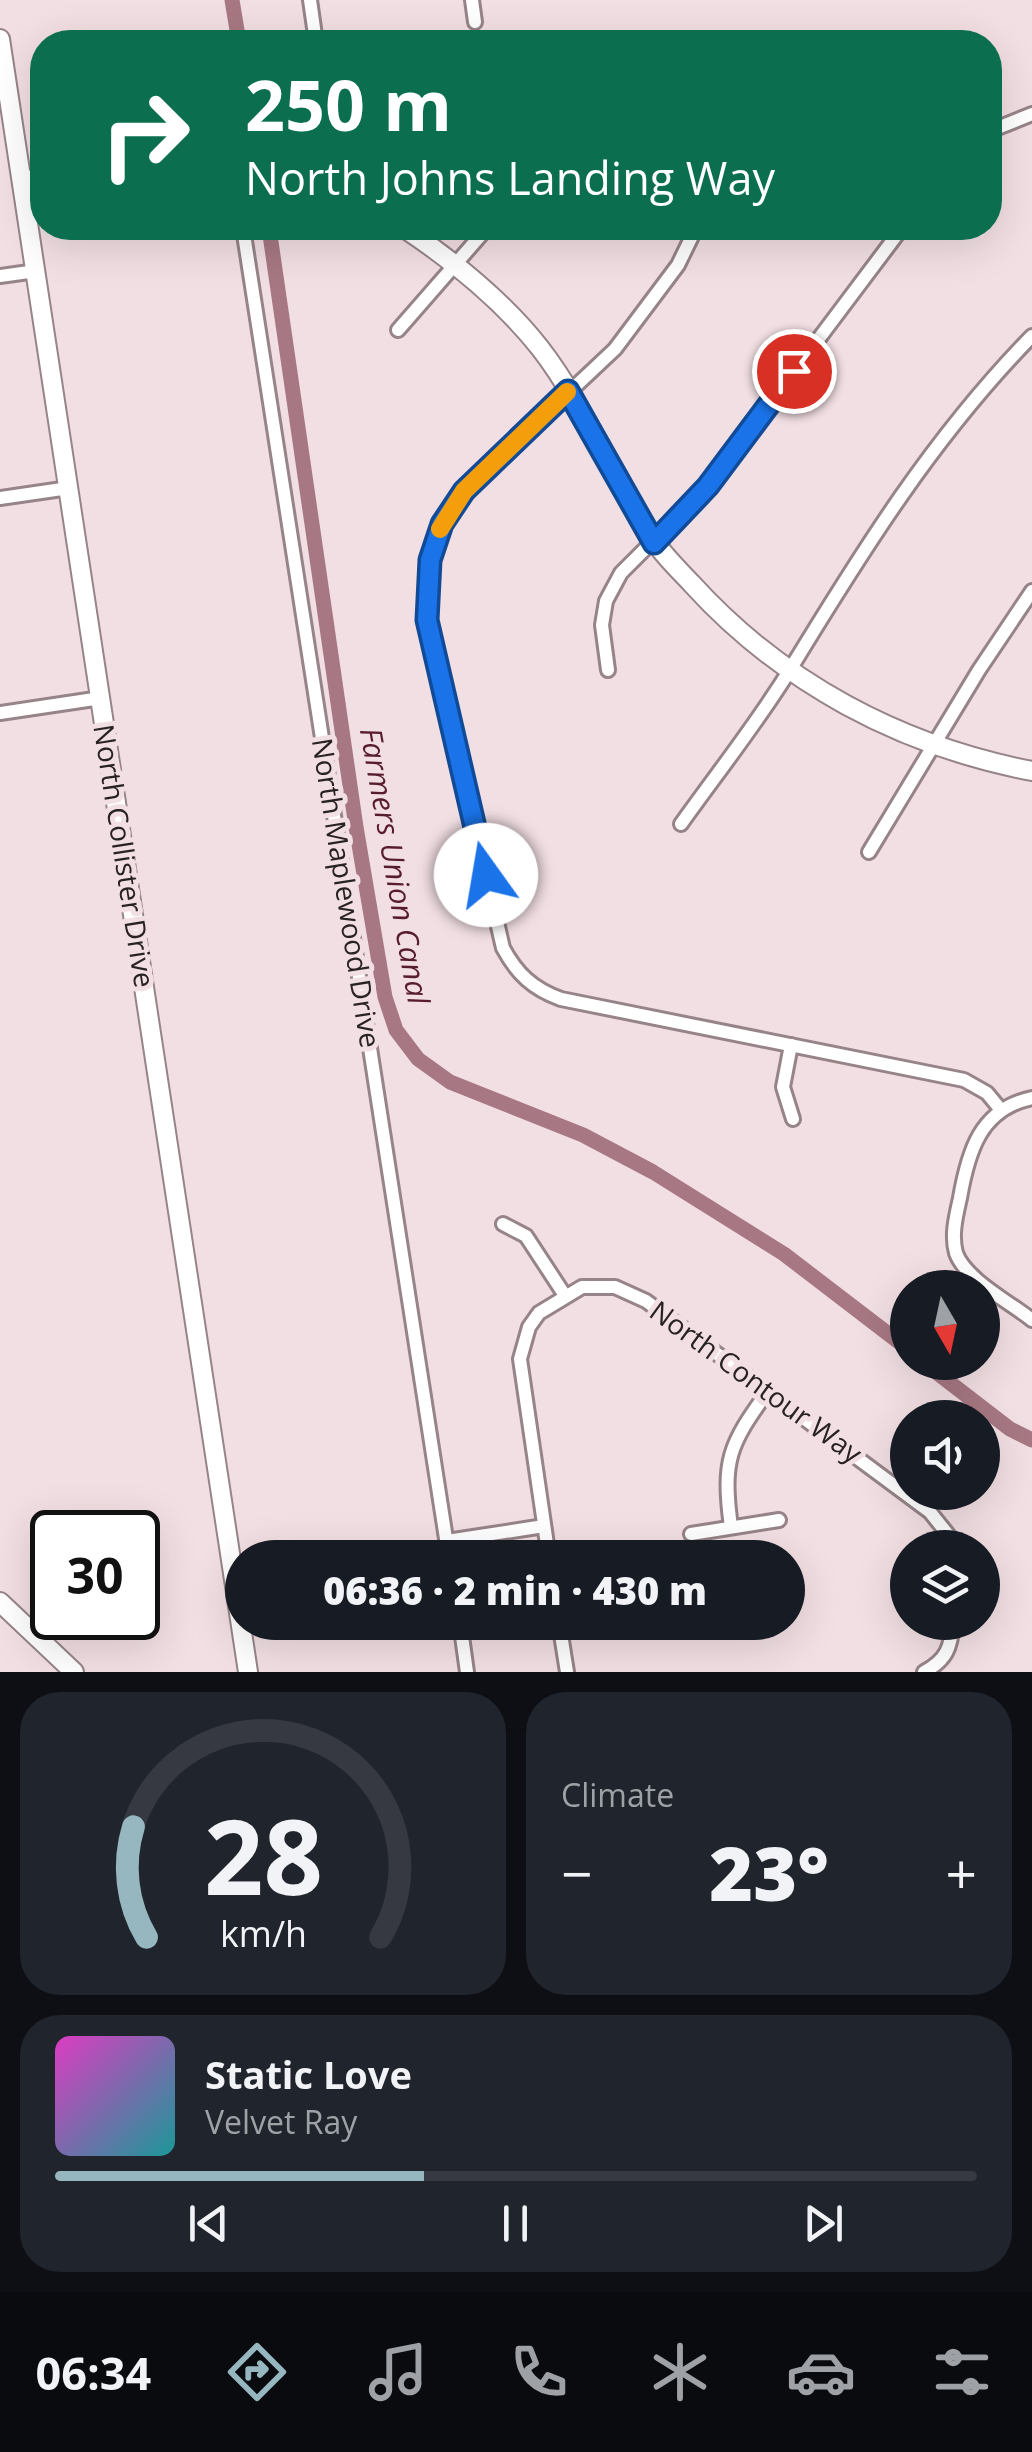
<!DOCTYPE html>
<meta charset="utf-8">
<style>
body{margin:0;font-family:"Open Sans",sans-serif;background:#20242c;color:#f1f3f6;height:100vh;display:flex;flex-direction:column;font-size:38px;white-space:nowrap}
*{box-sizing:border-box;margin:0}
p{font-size:32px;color:#9ea1a6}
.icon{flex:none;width:55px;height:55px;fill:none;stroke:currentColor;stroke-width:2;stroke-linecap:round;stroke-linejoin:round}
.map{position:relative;height:1672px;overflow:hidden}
.panel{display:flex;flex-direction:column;gap:20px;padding:20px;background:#0d0f14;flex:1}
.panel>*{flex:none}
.top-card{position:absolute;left:30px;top:30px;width:972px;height:210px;border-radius:40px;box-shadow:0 10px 40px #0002;background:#0b6e4f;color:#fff;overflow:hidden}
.needle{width:65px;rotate:171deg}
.controls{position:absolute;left:890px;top:1270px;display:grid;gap:20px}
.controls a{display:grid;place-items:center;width:110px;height:110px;border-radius:50%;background:#171b24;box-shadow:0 10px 40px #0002;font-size:50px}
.speed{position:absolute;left:30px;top:1510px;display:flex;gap:20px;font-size:50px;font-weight:700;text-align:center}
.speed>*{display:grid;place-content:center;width:130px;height:130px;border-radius:50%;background:#171b24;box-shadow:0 10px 40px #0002;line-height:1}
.speed .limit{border:5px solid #111;border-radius:15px;background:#fff;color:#111}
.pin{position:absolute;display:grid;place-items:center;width:85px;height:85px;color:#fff;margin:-42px;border:5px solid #fff;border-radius:50%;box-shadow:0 2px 10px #0007}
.me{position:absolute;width:110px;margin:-55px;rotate:347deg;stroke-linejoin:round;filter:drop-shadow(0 0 8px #0008)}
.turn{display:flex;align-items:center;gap:35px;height:210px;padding:0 50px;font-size:45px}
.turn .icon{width:130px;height:130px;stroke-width:2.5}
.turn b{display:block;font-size:70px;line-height:85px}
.big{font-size:75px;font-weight:800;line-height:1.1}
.panel .tile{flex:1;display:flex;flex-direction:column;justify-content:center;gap:15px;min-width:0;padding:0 35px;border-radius:40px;background:#20242c}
.panel .dial{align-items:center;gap:0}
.dial svg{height:260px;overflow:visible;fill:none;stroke:#363941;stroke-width:7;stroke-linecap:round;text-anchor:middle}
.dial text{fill:#f1f3f6;stroke:none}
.song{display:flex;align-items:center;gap:30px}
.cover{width:120px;height:120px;border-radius:15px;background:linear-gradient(135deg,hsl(310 70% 55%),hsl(180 70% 35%))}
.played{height:10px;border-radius:5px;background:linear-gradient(90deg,#96b7bf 40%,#363941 40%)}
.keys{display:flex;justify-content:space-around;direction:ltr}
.heat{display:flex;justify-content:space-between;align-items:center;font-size:55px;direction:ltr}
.panel .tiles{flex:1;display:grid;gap:20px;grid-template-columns:1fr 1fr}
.tile:last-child{grid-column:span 2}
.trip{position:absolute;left:225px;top:1540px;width:580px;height:100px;border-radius:50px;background:#171b24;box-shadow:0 10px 40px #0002;font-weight:800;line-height:100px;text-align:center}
.tab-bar{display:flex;height:160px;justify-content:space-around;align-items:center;background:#090b0e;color:#9ea1a6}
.tab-bar .icon{width:70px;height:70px}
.tab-bar .current{color:#96b7bf}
.tab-bar b{font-size:45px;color:#f1f3f6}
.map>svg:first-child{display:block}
</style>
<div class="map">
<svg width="1032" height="1672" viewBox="0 0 1032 1672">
<rect width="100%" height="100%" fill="#f2dfe3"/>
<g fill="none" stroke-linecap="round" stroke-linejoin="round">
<!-- canal -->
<g stroke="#a77883" stroke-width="15">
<polyline points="232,0 239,42"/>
<polyline points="269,228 356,827 385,997 396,1030 418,1059 450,1082 583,1135 653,1172 784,1254 908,1349"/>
<polyline points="923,1362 1010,1429 1032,1440"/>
</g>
<!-- street casing -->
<g stroke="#968488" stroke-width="18">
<g id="street">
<polyline points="310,0 316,42"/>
<polyline points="472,0 475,22"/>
<polyline points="990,131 1032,114"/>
<polyline points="243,228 449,1558"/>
<path d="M696,228L678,265L615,349L464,491L442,523L430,560L427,620L503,948C517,974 533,989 561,999L964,1080L987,1093L1001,1110"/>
<polyline points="0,276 36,271"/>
<polyline points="398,330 487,228"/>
<polyline points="0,498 69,488"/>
<polyline points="608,670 602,625 606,601 621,573 708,486 902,228"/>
<polyline points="0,713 101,698"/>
<path d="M681,824C718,772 758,722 791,668C863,550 934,436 1032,336"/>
<polyline points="869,852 979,670 1032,591"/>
<polyline points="791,1045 783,1087 793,1119"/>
<path d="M1032,1098C980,1109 968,1152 960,1198C956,1216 951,1235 956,1253C965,1279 1011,1303 1032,1320"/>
<polyline points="503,1224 526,1236 564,1294"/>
<path d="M731,1527C722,1460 729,1445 768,1391"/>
<polyline points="691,1534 779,1520"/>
<polyline points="447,1541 544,1526"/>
<polyline points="549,1558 520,1359 529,1327 539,1313 582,1287 615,1287 646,1301 930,1512 950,1537 952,1548"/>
<polyline points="460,1622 467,1672"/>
<polyline points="559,1622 567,1672"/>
<path d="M924,1672C947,1660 951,1647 953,1622"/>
</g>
</g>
<!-- secondary casing -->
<g stroke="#968488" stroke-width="22">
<g id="secondary">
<polyline points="0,39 248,1672"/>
<polyline points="22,181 42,178"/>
<path d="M404,228C455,262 502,300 540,348C585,406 611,477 652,538C663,555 678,569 692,584C782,683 901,746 1032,771"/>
<polyline points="0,1602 74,1672"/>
</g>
</g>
<!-- street -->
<use href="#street" stroke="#fff" stroke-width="12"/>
<!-- secondary -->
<use href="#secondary" stroke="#fff" stroke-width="18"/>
</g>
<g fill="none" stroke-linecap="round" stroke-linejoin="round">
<!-- route casing -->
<g stroke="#114b97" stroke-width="25">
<polyline id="route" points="486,875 427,620 430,560 442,524 464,491 568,391 654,543 708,486 794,371"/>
</g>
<!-- route -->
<use href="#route" stroke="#1a73e8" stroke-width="18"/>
<!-- slow -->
<polyline stroke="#f59e0b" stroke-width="18" points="440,529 464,491 567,392"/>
</g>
<g text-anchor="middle" stroke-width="10" stroke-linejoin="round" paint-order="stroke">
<!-- street labels -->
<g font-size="28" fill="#292223" stroke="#f2dfe3">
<text transform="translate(124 856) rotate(81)" y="10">North Collister Drive</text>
<text transform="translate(346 893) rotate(81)" y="10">North Maplewood Drive</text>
<text transform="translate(756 1382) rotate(36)" y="10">North Contour Way</text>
</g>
<!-- water labels -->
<g font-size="30" font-style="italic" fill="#581c30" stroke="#f2dfe3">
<text transform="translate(394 866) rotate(80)" y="10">Farmers Union Canal</text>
</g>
</g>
</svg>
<div class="controls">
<a><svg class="needle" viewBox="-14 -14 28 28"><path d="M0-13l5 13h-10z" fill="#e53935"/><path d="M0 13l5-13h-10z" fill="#9ea1a6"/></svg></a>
<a><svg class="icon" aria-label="sound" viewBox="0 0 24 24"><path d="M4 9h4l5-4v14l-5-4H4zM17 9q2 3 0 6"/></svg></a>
<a><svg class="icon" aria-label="layers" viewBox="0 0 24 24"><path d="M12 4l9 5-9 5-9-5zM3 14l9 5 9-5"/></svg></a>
</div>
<div class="speed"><div class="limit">30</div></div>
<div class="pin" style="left:794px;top:371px;background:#d93025"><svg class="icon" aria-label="arrive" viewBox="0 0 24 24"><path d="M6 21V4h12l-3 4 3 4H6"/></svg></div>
<svg class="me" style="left:486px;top:875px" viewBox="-20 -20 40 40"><circle r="19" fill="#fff"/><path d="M0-13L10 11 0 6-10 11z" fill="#1a73e8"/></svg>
<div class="trip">06:36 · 2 min · 430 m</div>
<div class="top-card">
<div class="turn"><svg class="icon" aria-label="right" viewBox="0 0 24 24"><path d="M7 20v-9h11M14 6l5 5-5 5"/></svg><div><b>250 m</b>North Johns Landing Way</div></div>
</div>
</div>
<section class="panel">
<div class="tiles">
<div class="tile dial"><svg viewBox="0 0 100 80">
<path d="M14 69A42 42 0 1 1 86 69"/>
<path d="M14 69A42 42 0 0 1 10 35" stroke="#96b7bf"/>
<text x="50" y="56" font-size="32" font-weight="700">28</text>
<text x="50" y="72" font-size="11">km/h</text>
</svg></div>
<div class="tile"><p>Climate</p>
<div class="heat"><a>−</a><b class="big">23°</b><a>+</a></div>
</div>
<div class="tile">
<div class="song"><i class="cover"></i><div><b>Static Love</b><p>Velvet Ray</p></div></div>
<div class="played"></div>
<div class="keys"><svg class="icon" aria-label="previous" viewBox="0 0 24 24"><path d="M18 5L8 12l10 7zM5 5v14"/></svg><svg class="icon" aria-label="pause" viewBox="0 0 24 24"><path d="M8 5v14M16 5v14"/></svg><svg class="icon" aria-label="next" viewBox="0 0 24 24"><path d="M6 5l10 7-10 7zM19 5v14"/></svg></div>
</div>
</div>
</section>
<nav class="tab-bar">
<b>06:34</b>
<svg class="icon current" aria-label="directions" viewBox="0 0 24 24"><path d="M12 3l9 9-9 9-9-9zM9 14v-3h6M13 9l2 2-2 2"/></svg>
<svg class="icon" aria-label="music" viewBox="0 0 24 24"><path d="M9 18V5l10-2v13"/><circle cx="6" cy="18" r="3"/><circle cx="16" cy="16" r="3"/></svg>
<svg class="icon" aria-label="phone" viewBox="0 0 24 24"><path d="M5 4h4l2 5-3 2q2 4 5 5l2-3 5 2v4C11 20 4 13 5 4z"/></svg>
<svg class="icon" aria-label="climate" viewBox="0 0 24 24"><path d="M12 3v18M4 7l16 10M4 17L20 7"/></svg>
<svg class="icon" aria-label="car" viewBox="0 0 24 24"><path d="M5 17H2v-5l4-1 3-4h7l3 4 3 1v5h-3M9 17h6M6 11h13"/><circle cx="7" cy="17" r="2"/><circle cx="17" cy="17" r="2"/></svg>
<svg class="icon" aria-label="filters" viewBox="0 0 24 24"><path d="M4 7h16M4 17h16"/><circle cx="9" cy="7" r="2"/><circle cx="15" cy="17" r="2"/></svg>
</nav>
